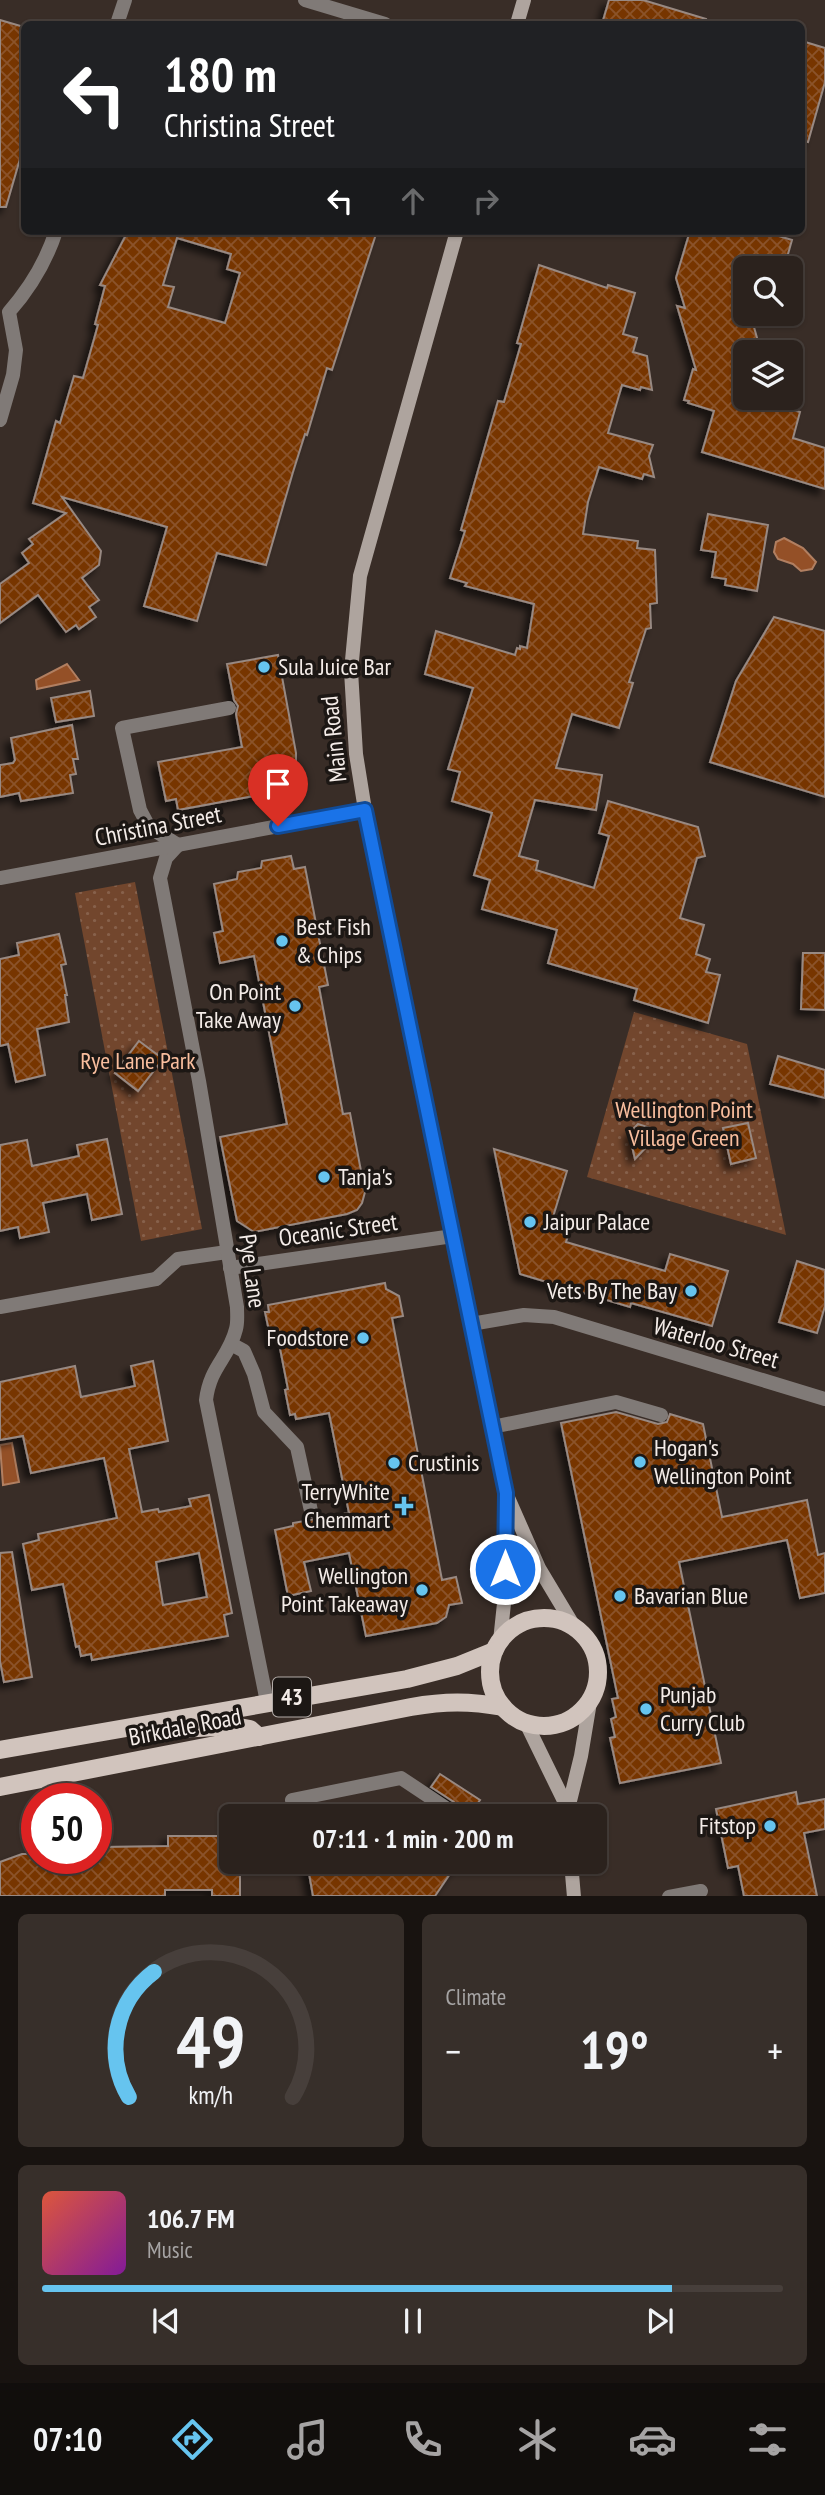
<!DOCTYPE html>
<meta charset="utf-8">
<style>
body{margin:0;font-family:"PT Sans Narrow",sans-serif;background:#372f2a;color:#f1f3f6;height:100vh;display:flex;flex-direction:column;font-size:26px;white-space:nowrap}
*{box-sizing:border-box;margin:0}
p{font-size:23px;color:#a6a4a4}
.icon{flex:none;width:38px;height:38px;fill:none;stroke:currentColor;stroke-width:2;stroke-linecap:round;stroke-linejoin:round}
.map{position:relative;height:1896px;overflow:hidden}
.drawer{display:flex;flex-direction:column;gap:18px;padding:18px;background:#181310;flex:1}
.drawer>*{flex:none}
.hud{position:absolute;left:21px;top:21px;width:784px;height:214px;border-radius:10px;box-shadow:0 2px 5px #0004,0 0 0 2px #473f3b;background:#202124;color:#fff;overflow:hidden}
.controls{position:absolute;left:733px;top:256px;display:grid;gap:14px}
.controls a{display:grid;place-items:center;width:70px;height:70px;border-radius:10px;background:#2b221d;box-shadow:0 2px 5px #0004,0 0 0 2px #473f3b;font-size:35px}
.speed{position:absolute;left:21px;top:1783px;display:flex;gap:14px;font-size:35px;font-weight:700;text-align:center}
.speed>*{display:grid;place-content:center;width:91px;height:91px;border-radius:50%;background:#2b221d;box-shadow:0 2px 5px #0004,0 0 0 2px #473f3b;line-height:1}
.speed .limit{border:10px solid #d22;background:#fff;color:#111}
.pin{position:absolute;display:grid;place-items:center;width:60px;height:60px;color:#fff;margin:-72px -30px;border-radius:50% 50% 50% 0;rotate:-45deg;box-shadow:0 0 7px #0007}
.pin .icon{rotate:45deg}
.me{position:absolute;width:77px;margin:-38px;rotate:0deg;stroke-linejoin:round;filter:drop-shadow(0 0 5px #0008)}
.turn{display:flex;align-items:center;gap:24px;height:147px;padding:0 28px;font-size:32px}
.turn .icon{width:91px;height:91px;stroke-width:2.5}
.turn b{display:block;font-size:49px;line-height:60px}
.lanes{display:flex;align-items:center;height:66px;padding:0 28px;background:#0003;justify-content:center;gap:35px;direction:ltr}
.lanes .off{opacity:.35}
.big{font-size:52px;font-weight:700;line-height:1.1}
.drawer .tile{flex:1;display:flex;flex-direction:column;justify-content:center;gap:10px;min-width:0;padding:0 24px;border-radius:10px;background:#372f2a}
.drawer .dial{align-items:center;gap:0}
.dial svg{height:182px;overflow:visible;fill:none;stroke:#473f3b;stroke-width:7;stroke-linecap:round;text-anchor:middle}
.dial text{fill:#f1f3f6;stroke:none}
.song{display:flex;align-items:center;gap:21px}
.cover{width:84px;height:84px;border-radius:10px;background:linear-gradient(135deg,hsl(10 70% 55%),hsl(290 70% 35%))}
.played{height:7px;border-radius:4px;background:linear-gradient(90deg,#66c4ef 85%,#473f3b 85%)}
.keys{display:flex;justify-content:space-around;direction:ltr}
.heat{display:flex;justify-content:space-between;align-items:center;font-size:38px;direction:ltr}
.drawer .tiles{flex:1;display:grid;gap:18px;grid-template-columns:1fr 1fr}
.tile:last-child{grid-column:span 2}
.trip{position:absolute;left:219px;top:1804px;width:388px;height:70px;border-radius:10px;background:#2b221d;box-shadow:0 2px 5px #0004,0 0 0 2px #473f3b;font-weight:700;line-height:70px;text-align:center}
.dock{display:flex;height:112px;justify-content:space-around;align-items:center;background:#110e0c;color:#a6a4a4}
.dock .icon{width:49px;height:49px}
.dock .active{color:#66c4ef}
.dock b{font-size:32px;color:#f1f3f6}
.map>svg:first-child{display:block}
</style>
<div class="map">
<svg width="825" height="1897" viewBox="0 0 825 1897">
<defs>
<pattern id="park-dots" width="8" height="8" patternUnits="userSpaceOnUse" patternTransform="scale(1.75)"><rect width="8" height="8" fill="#72462d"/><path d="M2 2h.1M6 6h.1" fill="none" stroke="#87614b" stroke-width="1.8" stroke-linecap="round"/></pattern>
<pattern id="building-cross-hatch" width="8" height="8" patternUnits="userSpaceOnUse" patternTransform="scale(1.75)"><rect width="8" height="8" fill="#773605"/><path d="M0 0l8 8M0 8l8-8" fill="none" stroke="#8b5329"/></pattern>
<filter id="shadow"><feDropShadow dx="-6" dy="6" stdDeviation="3.5" flood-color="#0009"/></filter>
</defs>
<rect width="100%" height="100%" fill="#392d27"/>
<!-- park -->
<g fill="url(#park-dots)">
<polygon points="135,882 202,1229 141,1241 75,893"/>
<polygon points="634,1012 747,1044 786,1235 587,1177"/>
</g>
<!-- water -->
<g fill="#945027" stroke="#b17f61" stroke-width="2">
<polygon points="784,538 803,548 816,562 812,569 801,571 793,564 778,559 774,552 776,542"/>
<polygon points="67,664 79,680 37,689 36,680"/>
<polygon points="12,1443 19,1482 3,1485 0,1445"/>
</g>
<!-- building -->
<g fill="url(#building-cross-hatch)" stroke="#988982" stroke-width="2" fill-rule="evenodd" filter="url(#shadow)">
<polygon points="609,0 643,0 706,19 705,24 602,24"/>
<polygon points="0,20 24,27 24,161 20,159 6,207 0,207"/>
<polygon points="802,41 825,48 825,82 808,142 802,141"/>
<path d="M128,231H377L332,370L327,368L307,435L305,434L293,472L266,565L217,553L197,621L144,606L167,527L62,497L101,551L99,565L82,578L99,600L89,607L96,617L79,629L76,625L66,632L38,595L0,623V584L29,563L22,553L33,544L29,539L66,513L33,503L56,421L60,423L74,376L83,378L98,325L95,324L105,286L100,285ZM177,238L231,254L227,269L240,273L225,323L168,307L174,287L163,285Z"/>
<polygon points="690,231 762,231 792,240 784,268 746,268 746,313 750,313 761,352 746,352 746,397 786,397 783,407 800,412 793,438 825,448 825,489 702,452 714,411 688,403 689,401 684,400 693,369 696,370 677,306 685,308 676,278"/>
<polygon points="539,265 607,288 608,285 635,293 623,334 637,338 633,352 647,356 652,390 641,387 640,390 622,385 608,433 653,445 649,456 654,477 644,474 642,479 599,467 588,502 583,534 638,541 637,548 655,550 657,603 650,604 651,628 646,629 629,682 633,683 619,728 572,714 556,768 602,775 596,810 535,800 519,856 538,861 536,870 594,888 609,836 599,833 608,801 698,827 705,856 697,858 680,918 704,925 696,954 710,959 706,972 720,975 708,1023 634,1000 637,989 548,963 557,930 482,909 490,880 474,875 492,813 452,801 460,772 448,769 473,688 425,674 436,631 515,655 517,648 520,649 520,646 527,648 534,604 465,586 467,583 450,578 465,531 461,530 498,401 504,402 521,344 517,343"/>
<polygon points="708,514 768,525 757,591 725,585 726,579 712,577 716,552 701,550"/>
<polygon points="774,617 825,631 825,797 710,762 736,681"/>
<polygon points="278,655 296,753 296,771 285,785 270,793 178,810 176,799 166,801 158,762 242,747 236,714 238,706 234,700 227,664"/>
<polygon points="90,691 94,716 56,722 51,698"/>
<polygon points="72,725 78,759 73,759 76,774 70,775 73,793 21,801 19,793 0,797 0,765 13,763 15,760 11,738"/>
<polygon points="291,856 294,869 305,867 328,985 319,987 343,1114 350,1113 365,1192 362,1203 357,1210 347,1214 254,1232 237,1221 220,1137 287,1124 254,956 220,963 214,933 223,931 214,884 237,879 238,872 261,868 262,861"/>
<polygon points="59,934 66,964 61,965 67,995 65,995 69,1022 37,1029 45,1075 16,1082 8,1044 0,1046 0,959 19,955 17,943"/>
<polygon points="803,953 825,953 825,1010 801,1009"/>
<polygon points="139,1041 163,1059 138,1091 115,1073"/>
<polygon points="778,1056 825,1070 825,1098 770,1084"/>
<polygon points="748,1123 756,1158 731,1164 723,1128"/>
<polygon points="638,1124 650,1128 653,1140 635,1159 629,1133"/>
<polygon points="107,1139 122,1214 92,1220 87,1194 43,1203 49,1232 20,1238 18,1227 0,1231 0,1145 27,1140 32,1166 79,1156 77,1145"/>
<polygon points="494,1149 567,1171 553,1217 572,1223 566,1242 665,1271 670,1254 728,1271 712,1326 631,1303 630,1307 520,1274"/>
<polygon points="797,1261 825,1270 825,1306 817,1333 779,1322"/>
<polygon points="385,1283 386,1289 399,1296 403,1316 392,1318 442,1580 456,1577 462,1603 449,1605 446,1617 437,1623 366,1636 349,1553 304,1562 311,1591 288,1596 275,1530 293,1526 293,1523 349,1513 329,1413 296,1419 295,1414 290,1415 285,1390 288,1389 278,1338 271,1340 265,1312 269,1312 268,1305"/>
<path d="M153,1361L168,1441L129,1449L142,1512L158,1509L159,1512L191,1506L189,1499L209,1495L232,1613L224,1615L228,1636L92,1660L91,1654L81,1656L79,1646L76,1647L63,1584L32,1590L23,1544L39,1540L38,1534L117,1518L104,1458L31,1473L23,1436L0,1440V1382L75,1366L81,1397L135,1386L131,1366ZM199,1553L207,1597L163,1605L156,1562Z"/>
<polygon points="616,1412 658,1424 667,1422 670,1414 703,1424 722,1517 807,1500 818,1555 825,1553 825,1593 800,1598 787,1540 679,1562 721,1763 620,1783 610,1738 615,1737 611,1719 616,1717 612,1699 618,1698 561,1423"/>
<polygon points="12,1552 32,1677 4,1682 0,1661 0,1553"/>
<polygon points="440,1774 480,1800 469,1816 463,1808 431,1787"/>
<polygon points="796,1792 798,1804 825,1799 825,1829 804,1833 817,1896 744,1896 738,1866 728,1868 716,1809"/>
<polygon points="421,1803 441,1816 411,1816"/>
<polygon points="168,1836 231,1836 231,1862 240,1862 240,1896 212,1896 212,1890 165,1890 165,1896 0,1896 0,1862 22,1854 37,1854 37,1858 102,1858 101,1847 168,1846"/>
<polygon points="307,1862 458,1862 435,1896 313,1896"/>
</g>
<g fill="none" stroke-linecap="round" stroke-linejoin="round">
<!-- lane -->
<g stroke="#807a77" stroke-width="14">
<polyline points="178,845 149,827 140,810 122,728 229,708"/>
<polyline points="156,1279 178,1259 227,1252"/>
<polyline points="231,1344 244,1351 254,1374 264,1412 297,1447 311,1511"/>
<polyline points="492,1427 616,1402 661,1415"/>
<polyline points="292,1800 401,1778 458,1816"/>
<polyline points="669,1897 701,1891"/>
</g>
<!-- street -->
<g stroke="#807a77" stroke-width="14">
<polyline points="305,0 385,24"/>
<polyline points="117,24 125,0"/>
<path d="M0,420L13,375L16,350L9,312C31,287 46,262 56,231"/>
<path d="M178,845L166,858L160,878L199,1081L237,1307C237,1314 238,1322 236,1329C229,1358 210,1366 206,1400L267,1702"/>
<polyline points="0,878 365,810"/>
<polyline points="230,1268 453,1236"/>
<polyline points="0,1307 156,1279"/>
<polyline points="471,1324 524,1315 554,1317 825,1399"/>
</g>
<!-- secondary -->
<g stroke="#aea49e" stroke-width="14">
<polyline points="517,24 524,0"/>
<polyline points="457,231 360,576 351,671 356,754 365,810 506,1493 539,1568 575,1628"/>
<polyline points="500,1641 505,1594 506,1499"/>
<polyline points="526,1723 568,1809"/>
<polyline points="568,1816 568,1809 581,1756 590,1702"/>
<polyline points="571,1862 574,1897"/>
</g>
<!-- primary -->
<g stroke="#d1c4bd" stroke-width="18">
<circle cx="544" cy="1672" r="54"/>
<polyline points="161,1730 234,1726 250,1729 259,1737"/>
<polyline points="0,1750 407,1679 457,1666 494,1651"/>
<path d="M0,1787L411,1707C445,1701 470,1701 503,1707"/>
</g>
</g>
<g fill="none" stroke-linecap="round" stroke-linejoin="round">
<!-- route casing -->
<g stroke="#114b97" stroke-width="18">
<polyline id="route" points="278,826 365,810 506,1493 505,1569"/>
</g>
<!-- route -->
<use href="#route" stroke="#1a73e8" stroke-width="12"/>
</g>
<!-- markers -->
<g fill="#66c4ef" stroke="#1c1714" stroke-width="2.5">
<circle cx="264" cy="667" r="7"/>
<circle cx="282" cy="941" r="7"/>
<circle cx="295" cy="1006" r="7"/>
<circle cx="324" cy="1177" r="7"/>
<circle cx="530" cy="1222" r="7"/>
<circle cx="691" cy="1291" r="7"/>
<circle cx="363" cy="1338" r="7"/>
<circle cx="640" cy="1462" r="7"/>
<circle cx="394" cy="1463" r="7"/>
<path d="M400.5 1495.5h7v7h7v7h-7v7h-7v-7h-7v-7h7z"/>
<circle cx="422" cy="1590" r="7"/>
<circle cx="620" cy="1596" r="7"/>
<circle cx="646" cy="1709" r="7"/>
<circle cx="770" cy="1826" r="7"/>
</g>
<g text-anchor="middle" stroke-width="7" stroke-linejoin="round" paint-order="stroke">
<!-- shield labels -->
<rect fill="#1c1714" stroke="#b3aca8" stroke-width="2" x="273" y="1677.5" width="38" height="39" rx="5"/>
<g font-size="23" font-weight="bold" fill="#f4ece8">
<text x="292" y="1705">43</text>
</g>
<!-- poi labels -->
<g font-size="24" fill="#f4ece8" stroke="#1c1714" text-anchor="start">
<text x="278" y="675">Sula Juice Bar</text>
<text x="296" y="935">Best Fish<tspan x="296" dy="28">&amp; Chips</tspan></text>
<text x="281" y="1000" text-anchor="end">On Point<tspan x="281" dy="28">Take Away</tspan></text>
<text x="338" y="1185">Tanja's</text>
<text x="544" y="1230">Jaipur Palace</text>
<text x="677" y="1299" text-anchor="end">Vets By The Bay</text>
<text x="349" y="1346" text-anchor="end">Foodstore</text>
<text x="654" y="1456">Hogan's<tspan x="654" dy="28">Wellington Point</tspan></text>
<text x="408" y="1471">Crustinis</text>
<text x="390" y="1500" text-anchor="end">TerryWhite<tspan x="390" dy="28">Chemmart</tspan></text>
<text x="408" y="1584" text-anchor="end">Wellington<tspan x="408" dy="28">Point Takeaway</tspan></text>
<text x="634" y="1604">Bavarian Blue</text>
<text x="660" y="1703">Punjab<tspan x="660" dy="28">Curry Club</tspan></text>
<text x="756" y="1834" text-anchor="end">Fitstop</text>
</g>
<!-- street labels -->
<g font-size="24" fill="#f4ece8" stroke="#1c1714">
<text transform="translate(334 739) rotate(-96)" y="8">Main Road</text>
<text transform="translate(158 826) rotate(-11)" y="8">Christina Street</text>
<text transform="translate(338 1230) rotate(-8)" y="8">Oceanic Street</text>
<text transform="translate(252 1271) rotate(82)" y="8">Pye Lane</text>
<text transform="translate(716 1343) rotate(16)" y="8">Waterloo Street</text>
<text transform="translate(185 1727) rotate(-11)" y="8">Birkdale Road</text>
</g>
<!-- park labels -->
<g font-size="24" fill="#f9be9e" stroke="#1c1714">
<text x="138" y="1069">Rye Lane Park</text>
<text x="684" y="1118">Wellington Point<tspan x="684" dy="28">Village Green</tspan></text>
</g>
</g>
</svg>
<div class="controls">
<a><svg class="icon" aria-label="search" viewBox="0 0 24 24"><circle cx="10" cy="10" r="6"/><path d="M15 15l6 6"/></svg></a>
<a><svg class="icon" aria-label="layers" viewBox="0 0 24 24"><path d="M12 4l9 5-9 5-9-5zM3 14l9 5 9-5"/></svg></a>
</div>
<div class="speed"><div class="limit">50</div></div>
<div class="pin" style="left:278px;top:826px;background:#d93025"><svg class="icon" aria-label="arrive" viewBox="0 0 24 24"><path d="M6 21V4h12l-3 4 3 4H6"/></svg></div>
<svg class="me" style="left:505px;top:1569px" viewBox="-20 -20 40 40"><circle r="17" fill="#1a73e8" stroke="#fff" stroke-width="3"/><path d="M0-11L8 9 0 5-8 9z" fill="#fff"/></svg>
<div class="trip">07:11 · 1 min · 200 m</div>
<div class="hud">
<div class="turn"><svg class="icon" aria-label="left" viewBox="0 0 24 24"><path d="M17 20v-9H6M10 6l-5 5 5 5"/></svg><div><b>180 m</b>Christina Street</div></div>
<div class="lanes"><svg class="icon" aria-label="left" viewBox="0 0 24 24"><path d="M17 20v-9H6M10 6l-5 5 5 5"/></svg><svg class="icon off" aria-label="ahead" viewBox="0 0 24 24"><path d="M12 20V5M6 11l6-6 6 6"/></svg><svg class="icon off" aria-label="right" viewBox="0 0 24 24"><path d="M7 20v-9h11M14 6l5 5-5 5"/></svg></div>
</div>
</div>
<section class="drawer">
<div class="tiles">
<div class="tile dial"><svg viewBox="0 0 100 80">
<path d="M14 69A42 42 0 1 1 86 69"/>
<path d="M14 69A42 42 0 0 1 25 14" stroke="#66c4ef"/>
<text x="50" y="56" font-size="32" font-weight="700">49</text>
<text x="50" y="72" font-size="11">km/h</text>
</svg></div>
<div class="tile"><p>Climate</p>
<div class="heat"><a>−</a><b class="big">19°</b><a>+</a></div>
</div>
<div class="tile">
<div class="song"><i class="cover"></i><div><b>106.7 FM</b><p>Music</p></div></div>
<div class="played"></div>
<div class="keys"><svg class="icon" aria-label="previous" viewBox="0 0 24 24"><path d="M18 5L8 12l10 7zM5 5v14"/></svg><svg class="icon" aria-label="pause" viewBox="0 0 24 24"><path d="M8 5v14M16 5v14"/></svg><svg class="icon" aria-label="next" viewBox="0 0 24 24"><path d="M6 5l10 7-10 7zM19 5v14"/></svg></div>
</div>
</div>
</section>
<nav class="dock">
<b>07:10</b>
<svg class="icon active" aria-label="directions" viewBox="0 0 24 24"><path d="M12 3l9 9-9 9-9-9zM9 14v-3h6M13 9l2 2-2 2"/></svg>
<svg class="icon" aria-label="music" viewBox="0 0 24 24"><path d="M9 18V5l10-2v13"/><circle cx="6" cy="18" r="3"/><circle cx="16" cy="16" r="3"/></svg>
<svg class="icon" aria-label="phone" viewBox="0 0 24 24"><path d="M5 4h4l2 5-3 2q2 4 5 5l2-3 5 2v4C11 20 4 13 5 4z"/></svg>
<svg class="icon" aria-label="climate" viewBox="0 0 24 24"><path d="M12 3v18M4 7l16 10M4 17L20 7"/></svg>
<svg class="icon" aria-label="car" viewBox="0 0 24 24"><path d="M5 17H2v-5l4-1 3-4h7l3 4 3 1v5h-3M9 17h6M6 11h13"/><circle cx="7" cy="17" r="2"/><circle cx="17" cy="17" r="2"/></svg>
<svg class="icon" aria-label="filters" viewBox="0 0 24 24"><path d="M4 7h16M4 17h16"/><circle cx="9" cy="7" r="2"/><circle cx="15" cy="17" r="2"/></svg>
</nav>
